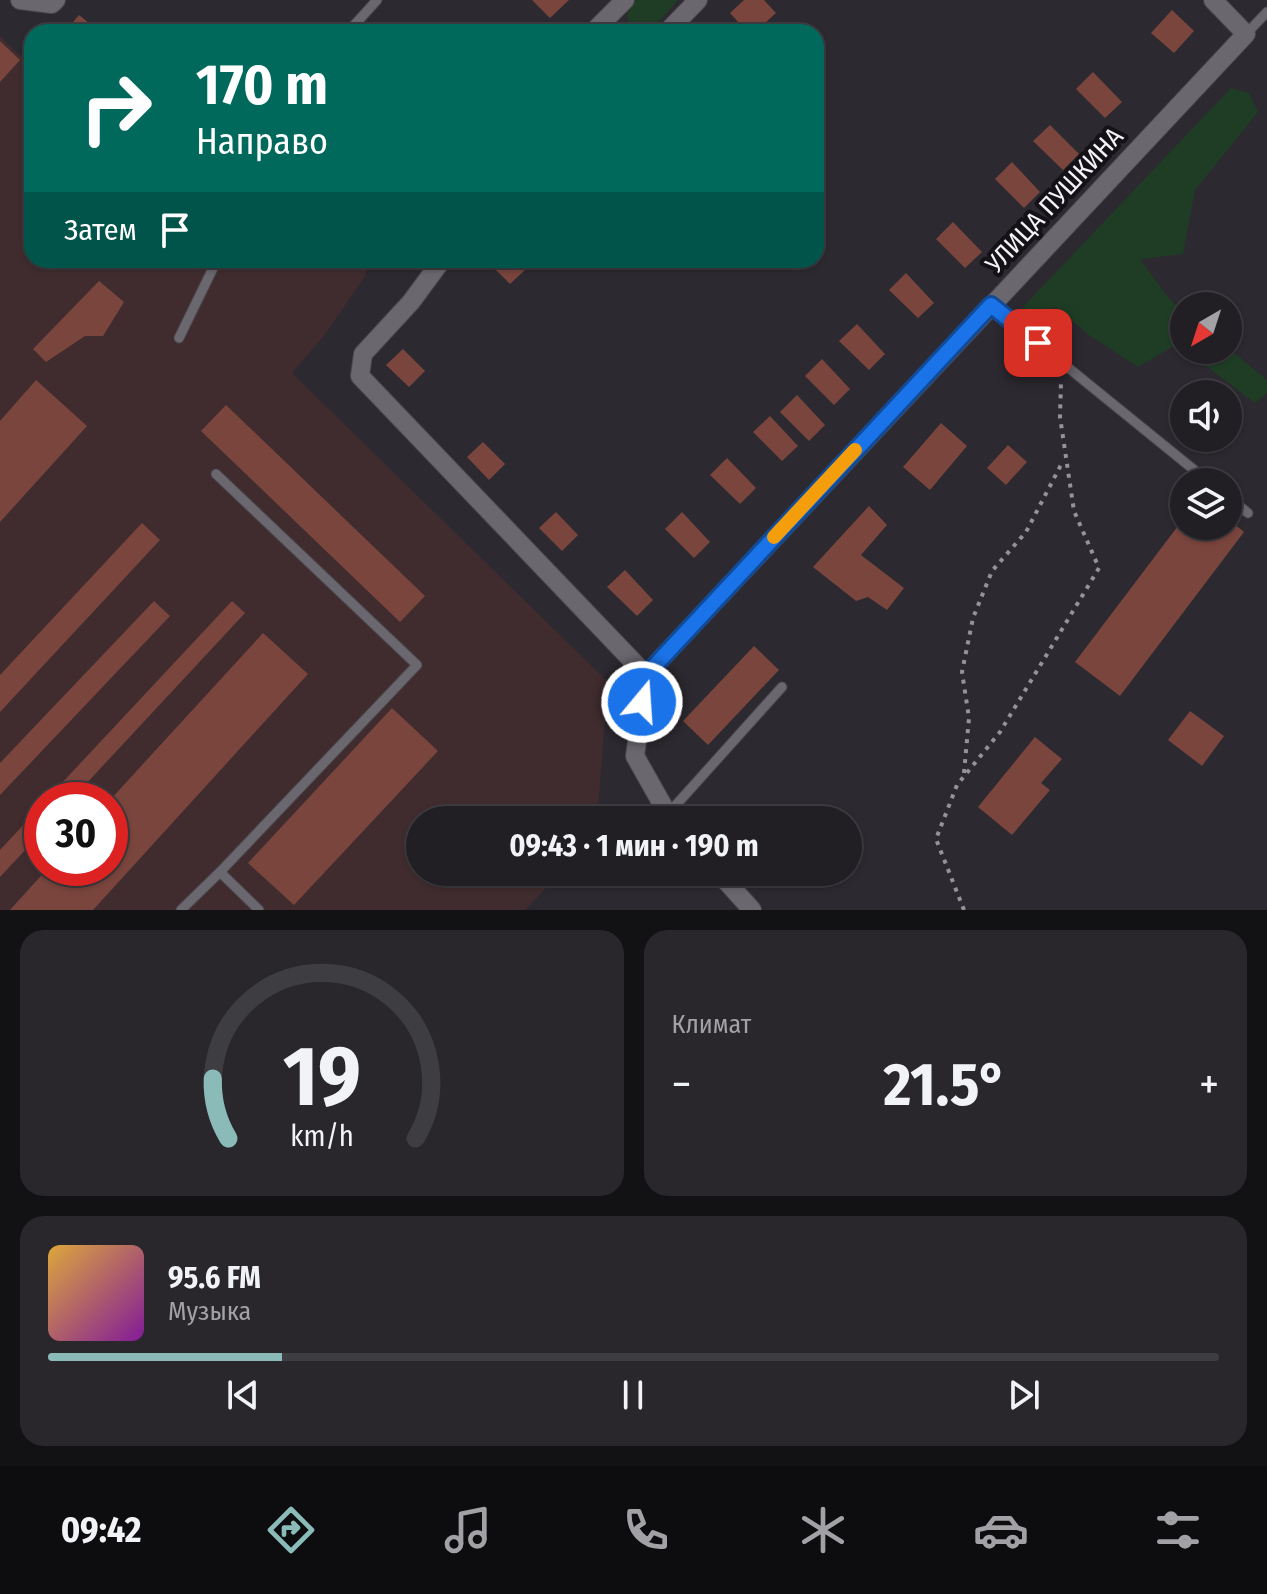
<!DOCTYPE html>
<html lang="ru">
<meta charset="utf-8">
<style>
body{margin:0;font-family:"Fira Sans Condensed",sans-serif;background:#29272c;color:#f1f3f6;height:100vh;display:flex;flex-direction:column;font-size:30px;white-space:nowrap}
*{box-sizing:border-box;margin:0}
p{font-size:26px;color:#a2a2a6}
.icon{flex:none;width:44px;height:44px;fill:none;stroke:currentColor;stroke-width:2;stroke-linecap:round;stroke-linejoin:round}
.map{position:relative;height:910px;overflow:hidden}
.details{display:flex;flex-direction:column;gap:20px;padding:20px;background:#121114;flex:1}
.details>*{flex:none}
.guide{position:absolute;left:24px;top:24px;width:800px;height:244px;border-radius:24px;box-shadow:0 2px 6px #0004,0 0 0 2px #3e3d41;background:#00695c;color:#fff;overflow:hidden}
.needle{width:52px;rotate:219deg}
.buttons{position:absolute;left:1170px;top:292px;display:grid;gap:16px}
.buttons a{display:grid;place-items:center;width:72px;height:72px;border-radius:50%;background:#211f24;box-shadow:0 2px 6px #0004,0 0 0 2px #3e3d41;font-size:40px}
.speed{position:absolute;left:24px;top:782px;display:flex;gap:16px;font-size:40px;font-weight:700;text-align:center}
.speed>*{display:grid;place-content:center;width:104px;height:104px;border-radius:50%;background:#211f24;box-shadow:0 2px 6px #0004,0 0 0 2px #3e3d41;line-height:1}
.speed .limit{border:12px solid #d22;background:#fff;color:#111}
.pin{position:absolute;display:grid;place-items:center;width:68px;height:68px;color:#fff;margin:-34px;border-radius:16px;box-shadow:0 4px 12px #0006}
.me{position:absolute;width:88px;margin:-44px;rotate:18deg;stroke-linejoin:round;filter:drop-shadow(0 0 6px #0008)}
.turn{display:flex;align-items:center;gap:28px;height:168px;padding:0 40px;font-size:36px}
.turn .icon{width:104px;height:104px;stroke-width:2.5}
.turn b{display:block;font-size:56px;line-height:68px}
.then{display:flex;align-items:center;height:76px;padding:0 40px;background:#0003;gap:16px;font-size:30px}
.big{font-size:60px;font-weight:700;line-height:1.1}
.details .card{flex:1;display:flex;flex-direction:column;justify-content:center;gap:12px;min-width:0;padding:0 28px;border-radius:24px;background:#29272c}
.details .dial{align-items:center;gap:0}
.dial svg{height:208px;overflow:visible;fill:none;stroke:#3e3d41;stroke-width:7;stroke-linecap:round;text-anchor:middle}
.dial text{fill:#f1f3f6;stroke:none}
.song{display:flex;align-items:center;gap:24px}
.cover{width:96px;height:96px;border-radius:12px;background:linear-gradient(135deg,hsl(40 70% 55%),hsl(290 70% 35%))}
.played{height:8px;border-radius:4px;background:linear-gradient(90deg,#8bbbb9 20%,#3e3d41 20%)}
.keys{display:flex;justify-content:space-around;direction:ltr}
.heat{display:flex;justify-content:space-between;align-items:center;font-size:44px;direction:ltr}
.details .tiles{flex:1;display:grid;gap:20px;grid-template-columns:1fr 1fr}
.card:last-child{grid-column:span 2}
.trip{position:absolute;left:406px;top:806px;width:456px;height:80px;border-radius:40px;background:#211f24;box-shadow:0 2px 6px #0004,0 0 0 2px #3e3d41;font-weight:700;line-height:80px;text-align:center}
.tabs{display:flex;height:128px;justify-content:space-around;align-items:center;background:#0d0c0e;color:#a2a2a6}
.tabs .icon{width:56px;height:56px}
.tabs .current{color:#8bbbb9}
.tabs b{font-size:36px;color:#f1f3f6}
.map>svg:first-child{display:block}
</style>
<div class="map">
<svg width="1267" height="910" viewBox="0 0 1267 910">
<rect width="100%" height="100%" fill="#2c2930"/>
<!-- industrial -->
<path fill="#402c2f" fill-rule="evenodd" d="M0,36L32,67V260H367L366,275L323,337L292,373L608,682L597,820H420V872H561L525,910H0ZM42,800H110V868H42Z"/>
<!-- green -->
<g fill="#1f3d25">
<polygon points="636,0 678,0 649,32 630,30 627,14"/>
<polygon points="1231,88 1249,93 1258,112 1195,190 1183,254 1140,259 1170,300 1184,311 1184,349 1177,344 1138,367 1089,335 1056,307 1035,314 1023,307"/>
<polygon points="1228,348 1267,380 1267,393 1255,403 1185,350 1228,350"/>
</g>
<!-- building -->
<g fill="#7a453d">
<polygon points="532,0 569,0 550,18"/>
<polygon points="744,0 764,0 776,13 755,32 747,32 730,13"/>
<polygon points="1172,10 1194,31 1174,53 1151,33"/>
<polygon points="79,15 100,32 70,32 67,29"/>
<polygon points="0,41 20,60 0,82"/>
<polygon points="1093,72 1122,102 1105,118 1076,89"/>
<polygon points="1050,125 1079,154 1063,170 1033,141"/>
<polygon points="1012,162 1040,192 1024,208 995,179"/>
<polygon points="953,222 982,252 965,268 936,239"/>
<polygon points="486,260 517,260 526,269 510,284"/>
<polygon points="906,273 934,303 918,318 889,290"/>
<polygon points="99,281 124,302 103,336 85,336 46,362 33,349"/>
<polygon points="857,324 885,354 869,370 839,341"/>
<polygon points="403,349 425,371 409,387 386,365"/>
<polygon points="822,359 850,389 834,405 805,376"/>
<polygon points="36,380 87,426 0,522 0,421"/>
<polygon points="797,395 825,425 809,441 780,412"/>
<polygon points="226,405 425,596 400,622 201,431"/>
<polygon points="770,416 798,446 782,461 753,432"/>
<polygon points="941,423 967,446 930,490 903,467"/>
<polygon points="483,442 505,464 489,480 467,457"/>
<polygon points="1008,445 1027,462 1006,485 987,468"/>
<polygon points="727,458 756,488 740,504 710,475"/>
<polygon points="869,506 887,525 861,555 904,588 887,610 868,597 856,601 813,567"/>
<polygon points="556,512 578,535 562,551 539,528"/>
<polygon points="682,512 710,542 694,558 665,529"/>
<polygon points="1184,518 1184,526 1228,526 1228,519 1244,532 1120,696 1075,662"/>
<polygon points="142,523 160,540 0,712 0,675"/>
<polygon points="625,570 653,600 637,616 607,587"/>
<polygon points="154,601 170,616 0,795 0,763"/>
<polygon points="232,601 245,613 71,800 46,800"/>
<polygon points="263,633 308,674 93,910 10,910 48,868 110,868 110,800"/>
<polygon points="754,646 779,670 708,745 683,721"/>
<polygon points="392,708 438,751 294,905 248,863"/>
<polygon points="1190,711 1224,736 1202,766 1168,740"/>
<polygon points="1035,737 1062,759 1041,783 1050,790 1012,835 978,807"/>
<polygon points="42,805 42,832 0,877 0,850"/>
</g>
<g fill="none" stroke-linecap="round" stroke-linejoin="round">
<!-- lane casing -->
<g stroke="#4a484e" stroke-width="11">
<g id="lane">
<polyline points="348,32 377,0"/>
<polyline points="1246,34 1267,12"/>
<polyline points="991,305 1209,482"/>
<polyline points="179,338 217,260"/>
<polyline points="1228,497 1248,513"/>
<polyline points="667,815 782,687"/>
<polyline points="220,872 259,910"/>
<polyline points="181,910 220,872 417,665 216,474"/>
</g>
</g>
<!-- street casing -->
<g stroke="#4a484e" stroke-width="20">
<g id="street">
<polyline points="20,0 52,4 56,0"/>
<polyline points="593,32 625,0"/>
<polyline points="667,32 698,0"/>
<polyline points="442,260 411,302 363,354 360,376 646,675"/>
<polyline points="671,820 635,756 646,675 1246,34 1213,0"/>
<polyline points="718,872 752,910"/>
</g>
</g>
<!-- path -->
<g stroke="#959399" stroke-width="4" stroke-dasharray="4 6" stroke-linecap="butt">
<polyline points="964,773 969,718 962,672 973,618 992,571 1026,532 1063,461"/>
<polyline points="964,910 936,839 957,785 1000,732 1099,568 1074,511 1060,417 1061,382"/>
</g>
<!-- lane -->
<use href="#lane" stroke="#6b676f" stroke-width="9"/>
<!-- street -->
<use href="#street" stroke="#6b676f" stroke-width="18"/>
</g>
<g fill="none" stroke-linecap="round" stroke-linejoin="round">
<!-- route casing -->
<g stroke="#114b97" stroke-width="20">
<polyline id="route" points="642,702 646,675 991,305 1038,343"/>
</g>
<!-- route -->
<use href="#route" stroke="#1a73e8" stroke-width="14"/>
<!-- slow -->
<polyline stroke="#f59e0b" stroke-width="14" points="774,537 855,450"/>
</g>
<g text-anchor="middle" stroke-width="8" stroke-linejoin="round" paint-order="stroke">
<!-- street labels -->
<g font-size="26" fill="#f4f2f7" stroke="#141216">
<text transform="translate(1054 200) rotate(-47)" y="9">УЛИЦА ПУШКИНА</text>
</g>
</g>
</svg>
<div class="buttons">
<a><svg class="needle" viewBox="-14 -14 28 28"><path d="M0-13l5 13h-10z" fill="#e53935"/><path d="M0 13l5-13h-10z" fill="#a2a2a6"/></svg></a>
<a><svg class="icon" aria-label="sound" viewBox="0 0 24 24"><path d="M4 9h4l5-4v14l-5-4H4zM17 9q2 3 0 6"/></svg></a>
<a><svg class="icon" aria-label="layers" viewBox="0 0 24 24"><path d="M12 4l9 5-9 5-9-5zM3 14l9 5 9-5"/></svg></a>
</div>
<div class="speed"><div class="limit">30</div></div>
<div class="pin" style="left:1038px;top:343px;background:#d93025"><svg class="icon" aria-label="arrive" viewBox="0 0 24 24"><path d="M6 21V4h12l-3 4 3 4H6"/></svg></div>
<svg class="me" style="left:642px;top:702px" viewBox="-20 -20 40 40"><circle r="17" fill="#1a73e8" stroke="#fff" stroke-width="3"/><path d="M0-11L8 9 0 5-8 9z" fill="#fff"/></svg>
<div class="trip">09:43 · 1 мин · 190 m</div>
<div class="guide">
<div class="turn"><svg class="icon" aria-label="right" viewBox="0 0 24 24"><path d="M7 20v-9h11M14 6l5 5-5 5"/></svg><div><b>170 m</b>Направо</div></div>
<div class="then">Затем<svg class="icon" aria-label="arrive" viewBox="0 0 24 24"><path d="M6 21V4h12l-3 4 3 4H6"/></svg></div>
</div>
</div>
<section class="details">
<div class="tiles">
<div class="card dial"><svg viewBox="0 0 100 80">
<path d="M14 69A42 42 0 1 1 86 69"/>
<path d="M14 69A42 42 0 0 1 8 46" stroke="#8bbbb9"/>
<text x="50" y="56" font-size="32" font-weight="700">19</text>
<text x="50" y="72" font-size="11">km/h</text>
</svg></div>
<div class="card"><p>Климат</p>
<div class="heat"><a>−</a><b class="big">21.5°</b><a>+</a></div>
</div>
<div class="card">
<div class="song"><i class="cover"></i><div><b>95.6 FM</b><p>Музыка</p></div></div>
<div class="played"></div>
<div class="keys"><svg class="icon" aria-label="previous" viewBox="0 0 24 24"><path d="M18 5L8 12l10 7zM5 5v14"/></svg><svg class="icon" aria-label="pause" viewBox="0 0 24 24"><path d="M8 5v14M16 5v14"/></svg><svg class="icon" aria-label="next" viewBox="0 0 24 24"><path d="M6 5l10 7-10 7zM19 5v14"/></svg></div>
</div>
</div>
</section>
<nav class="tabs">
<b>09:42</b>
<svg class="icon current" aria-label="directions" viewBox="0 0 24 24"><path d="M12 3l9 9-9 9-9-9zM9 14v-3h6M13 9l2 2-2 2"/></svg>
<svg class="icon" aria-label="music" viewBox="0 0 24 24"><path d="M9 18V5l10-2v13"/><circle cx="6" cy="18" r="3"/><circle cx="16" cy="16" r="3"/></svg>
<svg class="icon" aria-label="phone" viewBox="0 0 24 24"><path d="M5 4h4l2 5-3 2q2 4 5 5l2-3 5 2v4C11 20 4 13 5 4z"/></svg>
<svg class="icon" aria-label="climate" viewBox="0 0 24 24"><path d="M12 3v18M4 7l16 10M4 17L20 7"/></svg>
<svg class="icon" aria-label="car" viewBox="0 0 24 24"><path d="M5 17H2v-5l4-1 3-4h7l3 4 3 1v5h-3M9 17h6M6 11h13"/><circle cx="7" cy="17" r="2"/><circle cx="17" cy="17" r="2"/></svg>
<svg class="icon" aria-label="filters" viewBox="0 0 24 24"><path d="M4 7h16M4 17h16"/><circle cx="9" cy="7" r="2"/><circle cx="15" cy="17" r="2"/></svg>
</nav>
